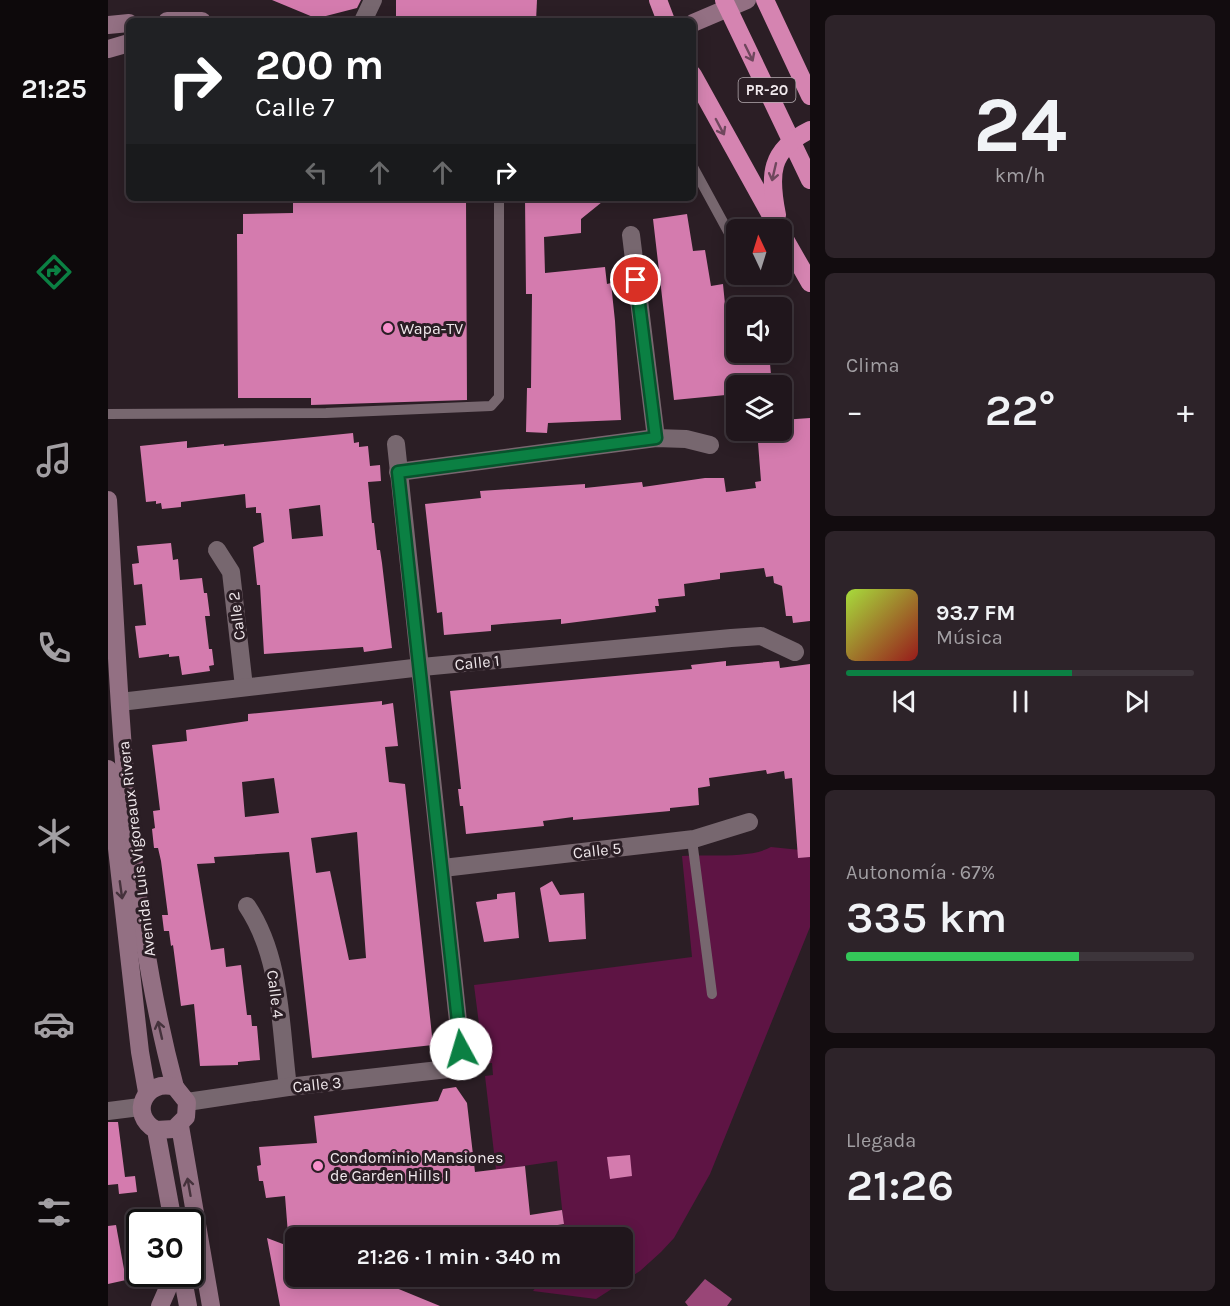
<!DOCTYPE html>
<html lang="es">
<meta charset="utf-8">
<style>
body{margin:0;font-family:Karla,sans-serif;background:#2d2329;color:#f1f3f6;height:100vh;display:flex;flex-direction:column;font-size:22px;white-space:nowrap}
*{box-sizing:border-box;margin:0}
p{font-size:20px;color:#a29fa3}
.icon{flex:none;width:33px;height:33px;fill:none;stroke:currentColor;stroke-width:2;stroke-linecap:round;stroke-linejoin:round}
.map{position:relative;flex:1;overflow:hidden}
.drawer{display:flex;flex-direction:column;gap:15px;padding:15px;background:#120c0f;width:420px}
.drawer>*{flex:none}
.banner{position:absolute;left:18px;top:18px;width:570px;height:183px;border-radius:9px;box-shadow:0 3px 15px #0003,0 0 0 2px #3d353b;background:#202124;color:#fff;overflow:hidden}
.needle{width:39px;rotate:356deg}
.tools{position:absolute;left:618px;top:219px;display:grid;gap:12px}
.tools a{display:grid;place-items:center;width:66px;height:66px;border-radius:9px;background:#20161c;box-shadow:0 3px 15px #0003,0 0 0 2px #3d353b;font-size:30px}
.speed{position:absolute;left:18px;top:1209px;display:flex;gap:12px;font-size:30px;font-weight:700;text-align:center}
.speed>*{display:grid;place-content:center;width:78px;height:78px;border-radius:50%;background:#20161c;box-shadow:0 3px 15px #0003,0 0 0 2px #3d353b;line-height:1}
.speed .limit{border:3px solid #111;border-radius:9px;background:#fff;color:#111}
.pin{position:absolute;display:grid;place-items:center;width:51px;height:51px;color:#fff;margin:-26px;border:3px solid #fff;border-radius:50%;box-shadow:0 2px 6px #0007}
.me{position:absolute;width:66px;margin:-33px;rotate:354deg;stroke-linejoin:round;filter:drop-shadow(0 0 4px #0008)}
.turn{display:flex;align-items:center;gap:21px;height:126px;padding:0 30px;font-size:27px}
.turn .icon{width:78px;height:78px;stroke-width:2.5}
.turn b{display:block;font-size:42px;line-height:51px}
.lanes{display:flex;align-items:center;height:57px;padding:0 30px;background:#0003;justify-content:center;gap:30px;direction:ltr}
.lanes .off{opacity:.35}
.big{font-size:45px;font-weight:600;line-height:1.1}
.drawer .card{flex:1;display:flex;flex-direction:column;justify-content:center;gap:9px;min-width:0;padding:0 21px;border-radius:9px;background:#2d2329}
.drawer .dial{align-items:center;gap:0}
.dial b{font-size:78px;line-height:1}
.song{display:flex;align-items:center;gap:18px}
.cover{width:72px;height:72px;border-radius:9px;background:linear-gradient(135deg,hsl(80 70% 55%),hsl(0 70% 35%))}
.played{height:6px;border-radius:3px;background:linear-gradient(90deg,#0b8043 65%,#3d353b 65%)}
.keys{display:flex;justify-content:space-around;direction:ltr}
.heat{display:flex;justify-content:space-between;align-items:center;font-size:33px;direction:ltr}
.charge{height:9px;border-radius:4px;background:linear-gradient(90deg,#34c759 67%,#3d353b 0)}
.trip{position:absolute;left:177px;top:1227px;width:348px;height:60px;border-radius:9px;background:#20161c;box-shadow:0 3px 15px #0003,0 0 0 2px #3d353b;font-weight:600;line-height:60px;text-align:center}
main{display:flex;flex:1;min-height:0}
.tab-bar{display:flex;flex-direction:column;width:108px;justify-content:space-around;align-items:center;background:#0d090b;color:#a29fa3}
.tab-bar .icon{width:42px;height:42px}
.tab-bar .selected{color:#0b8043}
.tab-bar b{font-size:27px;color:#f1f3f6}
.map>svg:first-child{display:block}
</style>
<main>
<nav class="tab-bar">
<b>21:25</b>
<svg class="icon selected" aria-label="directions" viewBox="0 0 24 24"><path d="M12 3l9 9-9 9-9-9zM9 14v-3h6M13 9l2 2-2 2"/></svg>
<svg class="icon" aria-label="music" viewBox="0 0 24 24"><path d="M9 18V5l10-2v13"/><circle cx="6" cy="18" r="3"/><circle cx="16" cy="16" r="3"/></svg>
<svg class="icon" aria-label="phone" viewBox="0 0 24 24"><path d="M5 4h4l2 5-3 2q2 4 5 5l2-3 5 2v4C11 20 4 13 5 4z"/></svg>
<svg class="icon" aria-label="climate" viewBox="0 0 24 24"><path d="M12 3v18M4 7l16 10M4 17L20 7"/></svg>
<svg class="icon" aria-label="car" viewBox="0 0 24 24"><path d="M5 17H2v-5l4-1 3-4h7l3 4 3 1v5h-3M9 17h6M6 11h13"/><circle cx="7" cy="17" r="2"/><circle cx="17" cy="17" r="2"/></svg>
<svg class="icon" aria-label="filters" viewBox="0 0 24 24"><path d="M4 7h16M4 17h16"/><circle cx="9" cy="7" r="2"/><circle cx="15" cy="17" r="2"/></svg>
</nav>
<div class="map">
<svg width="702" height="1306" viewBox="0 0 702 1306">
<rect width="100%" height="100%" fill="#2b1e25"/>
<!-- green -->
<path fill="#5e1444" d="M663,847L702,851V927L602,1174L566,1238L553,1252L532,1271L488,1299L425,1291L436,1277L514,1276V1238L457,1237L449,1161L388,1170L377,1076L385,1075L384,1063H376L366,985L584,957L574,856C600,854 642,859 663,847Z"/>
<!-- water -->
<polygon fill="#994677" points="597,1279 624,1299 619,1306 580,1306 577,1302"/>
<!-- building -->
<g fill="#d47bae" fill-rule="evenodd">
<polygon points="164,0 253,0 249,8 214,17 205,17"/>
<polygon points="288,0 429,0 428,21 288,21"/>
<polygon points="185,198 358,198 359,400 203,405 203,398 130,398 129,234 135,234 135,214 185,213"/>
<polygon points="417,198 499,198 473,219 473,233 436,237 437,273 497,267 499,284 503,283 507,321 513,420 440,423 439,433 418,432 419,388 423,388 424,294 418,294"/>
<polygon points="579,214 585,251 597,250 603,286 615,284 620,335 628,335 628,352 661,352 664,386 628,386 628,394 566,400 545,219"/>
<polygon points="702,418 702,621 685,623 684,616 678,616 674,586 666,583 665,576 658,577 656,568 612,573 612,579 576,584 577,596 550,599 551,606 547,606 548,612 453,624 453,619 383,625 383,631 336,635 334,612 329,613 317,504 373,498 372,491 477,484 477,488 534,482 535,487 597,478 616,478 618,492 648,488 647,482 653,481 649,430 674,430 674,420"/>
<path d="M245,433L246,443L251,442V447L260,446L262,466L272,465L273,481L260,482L264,523H266L269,550H272L274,563L284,648L256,652L255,647L156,654L152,585H149L145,547L156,542L153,513H148V507L138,508L137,494L73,502V507L54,509L53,503L48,504V501L38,502L32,446L79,441V448L116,444V446ZM212,505L215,536L184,539L181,509Z"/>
<polygon points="63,543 65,560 70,559 72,580 94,578 96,593 99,593 102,616 97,616 101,649 104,649 106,665 101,666 102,671 74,675 71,656 61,657 61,654 31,658 27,626 38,625 34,584 26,585 24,564 31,563 29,546"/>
<polygon points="618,661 618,666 671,661 672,668 702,664 702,857 690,858 684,778 677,779 676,771 659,774 658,770 601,778 602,786 590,788 591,805 562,808 562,811 465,820 465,817 435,821 436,826 358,834 355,806 352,806 350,789 353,789 342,691 584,669 583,665"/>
<path d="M274,701V705L285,703L290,746L277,747L281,782L297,784L325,1045L204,1058L181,852L106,857L107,863L89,864L103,950L116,948L118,967L133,965L139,1015H143L144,1026H149L152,1060L130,1062V1065L92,1066L86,1004L73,1006L65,945L63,946L61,931H56L54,915H60L53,861L50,848H46L44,829L47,828L45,811L52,810L44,745L79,741L78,730L140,721V714ZM166,778L171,813L137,817L134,782ZM249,832L258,958L241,960L222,871L208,873L203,838Z"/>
<polygon points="444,881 452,895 476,893 478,939 441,942 432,888"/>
<polygon points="407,892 411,938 376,942 368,902 389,899 389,894"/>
<polygon points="348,1087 359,1103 367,1172 417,1166 422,1215 454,1210 456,1224 424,1229 425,1238 237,1238 235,1227 180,1234 177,1196 158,1198 155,1181 151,1181 149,1166 153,1165 151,1147 209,1143 206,1116 330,1101 335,1089"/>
<polygon points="0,1122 10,1122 17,1177 27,1176 29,1192 11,1194 10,1184 0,1185"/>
<polygon points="522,1155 524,1176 502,1179 499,1157"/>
<polygon points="8,1225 18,1280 0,1284 0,1226"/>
<polygon points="159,1238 188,1249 188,1276 259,1276 332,1306 172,1306"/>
</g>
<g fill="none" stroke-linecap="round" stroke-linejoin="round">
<!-- lane -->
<g stroke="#77676f" stroke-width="10">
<polyline points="585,167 628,246"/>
<polyline points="0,414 218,413 383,406 391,397 391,198"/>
<polyline points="584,840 604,994"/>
</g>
<!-- street -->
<g stroke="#77676f" stroke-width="18">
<polyline points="255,21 265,0"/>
<polyline points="523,235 548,438"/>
<polyline points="290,472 548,438 578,439 602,445"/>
<polyline points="109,550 123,572 136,687"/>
<polyline points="12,702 314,667 623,638 653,636 687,652"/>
<polyline points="335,868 586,839 641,822"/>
<path d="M139,906C174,958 172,1027 180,1087"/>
<polyline points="79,1102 180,1087 340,1069 353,1049 288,444"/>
<polyline points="0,1111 32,1107"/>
</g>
<!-- secondary -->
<g stroke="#937083" stroke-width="18">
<polyline points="59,21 94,21"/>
<polyline points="585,23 639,0"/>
<polyline points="0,25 21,23"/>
<polyline points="0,49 21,43"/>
<path d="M0,500C12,696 16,897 67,1087"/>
<polyline points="0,769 32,1052 39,1092"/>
<polyline points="72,1126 103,1306"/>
<path d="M48,1130L66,1129L78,1117L79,1102L67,1087C37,1078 20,1115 48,1130L65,1222"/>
<polyline points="74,1274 80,1306"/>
<polyline points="52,1306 66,1274"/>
</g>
<!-- highway -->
<g stroke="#d584b1" stroke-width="18">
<polyline points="550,0 558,21"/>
<polyline points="616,0 702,180"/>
<polyline points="657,0 702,96"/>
<polyline points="585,75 671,230"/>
<path d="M669,215C661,175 661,150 702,130"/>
<polyline points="674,234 702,283"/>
</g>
</g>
<!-- one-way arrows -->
<defs><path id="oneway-shaft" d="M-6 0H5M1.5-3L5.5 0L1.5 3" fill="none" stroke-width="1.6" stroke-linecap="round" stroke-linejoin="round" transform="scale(1.5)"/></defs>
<g stroke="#6f475d">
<use href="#oneway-shaft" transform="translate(641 53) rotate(64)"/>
<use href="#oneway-shaft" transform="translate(612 127) rotate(62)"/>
<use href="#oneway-shaft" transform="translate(666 172) rotate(103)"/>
</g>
<g stroke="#45323c">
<use href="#oneway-shaft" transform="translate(13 890) rotate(82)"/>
<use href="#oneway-shaft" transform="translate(52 1030) rotate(-103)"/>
<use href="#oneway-shaft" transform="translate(81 1187) rotate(-100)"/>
</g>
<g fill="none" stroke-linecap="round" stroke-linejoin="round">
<!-- route casing -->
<g stroke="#07532c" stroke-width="15">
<polyline id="route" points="353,1049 290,472 548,438 528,280"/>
</g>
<!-- route -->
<use href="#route" stroke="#0b8043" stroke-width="10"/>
</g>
<!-- markers -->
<g fill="#f890cc" stroke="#2b1e25" stroke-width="2">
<circle cx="280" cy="328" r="6"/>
<circle cx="210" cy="1166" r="6"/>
</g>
<g text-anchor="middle" stroke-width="6" stroke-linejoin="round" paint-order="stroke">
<!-- shield labels -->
<rect fill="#2b1e25" stroke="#b5abb0" stroke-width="1.5" x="630.5" y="78" width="57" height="24" rx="4.5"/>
<g font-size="15" font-weight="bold" fill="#f0e8ec">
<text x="659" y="95">PR-20</text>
</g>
<!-- poi labels -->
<g font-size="16" fill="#f0e8ec" stroke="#2b1e25" text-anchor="start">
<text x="292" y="334">Wapa-TV</text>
<text x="222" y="1163">Condominio Mansiones<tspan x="222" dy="18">de Garden Hills I</tspan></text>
</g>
<!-- street labels -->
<g font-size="16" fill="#f0e8ec" stroke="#2b1e25">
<text transform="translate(128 616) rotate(-97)" y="6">Calle 2</text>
<text transform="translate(369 662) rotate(-6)" y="6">Calle 1</text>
<text transform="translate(28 849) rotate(-97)" y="6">Avenida Luis Vigoreaux Rivera</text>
<text transform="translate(489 850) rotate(-6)" y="6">Calle 5</text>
<text transform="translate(168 994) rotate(83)" y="6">Calle 4</text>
<text transform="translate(209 1084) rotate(-6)" y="6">Calle 3</text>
</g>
</g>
</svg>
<div class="tools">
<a><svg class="needle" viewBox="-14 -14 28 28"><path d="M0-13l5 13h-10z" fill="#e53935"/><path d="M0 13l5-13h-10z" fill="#a29fa3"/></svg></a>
<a><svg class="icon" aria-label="sound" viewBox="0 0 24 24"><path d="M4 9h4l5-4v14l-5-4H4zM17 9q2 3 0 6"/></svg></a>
<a><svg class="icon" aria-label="layers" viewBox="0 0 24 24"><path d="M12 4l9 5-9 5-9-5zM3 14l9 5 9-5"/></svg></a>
</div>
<div class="speed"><div class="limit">30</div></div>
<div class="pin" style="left:528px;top:280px;background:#d93025"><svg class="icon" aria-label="arrive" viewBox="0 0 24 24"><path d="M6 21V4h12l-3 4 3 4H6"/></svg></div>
<svg class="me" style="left:353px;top:1049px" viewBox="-20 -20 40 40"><circle r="19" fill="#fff"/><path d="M0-13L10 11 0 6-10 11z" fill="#0b8043"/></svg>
<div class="trip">21:26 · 1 min · 340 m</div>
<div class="banner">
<div class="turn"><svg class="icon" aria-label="right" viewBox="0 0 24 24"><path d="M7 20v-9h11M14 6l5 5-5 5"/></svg><div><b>200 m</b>Calle 7</div></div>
<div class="lanes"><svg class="icon off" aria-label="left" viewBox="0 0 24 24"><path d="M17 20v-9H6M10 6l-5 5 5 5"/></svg><svg class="icon off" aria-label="ahead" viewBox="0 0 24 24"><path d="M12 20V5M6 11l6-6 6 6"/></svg><svg class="icon off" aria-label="ahead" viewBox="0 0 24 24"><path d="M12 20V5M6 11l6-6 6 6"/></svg><svg class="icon" aria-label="right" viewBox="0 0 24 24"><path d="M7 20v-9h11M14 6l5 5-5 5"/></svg></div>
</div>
</div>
<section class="drawer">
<div class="card dial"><b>24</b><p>km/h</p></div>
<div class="card"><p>Clima</p>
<div class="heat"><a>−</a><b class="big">22°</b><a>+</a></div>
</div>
<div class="card">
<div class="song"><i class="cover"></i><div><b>93.7 FM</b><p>Música</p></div></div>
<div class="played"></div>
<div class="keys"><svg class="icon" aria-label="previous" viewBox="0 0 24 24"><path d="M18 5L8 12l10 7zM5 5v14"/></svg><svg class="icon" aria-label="pause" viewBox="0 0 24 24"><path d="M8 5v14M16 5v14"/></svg><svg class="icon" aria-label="next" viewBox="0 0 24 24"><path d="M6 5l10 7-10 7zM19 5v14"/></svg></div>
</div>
<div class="card"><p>Autonomía · 67%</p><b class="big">335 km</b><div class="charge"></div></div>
<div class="card"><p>Llegada</p><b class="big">21:26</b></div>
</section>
</main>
